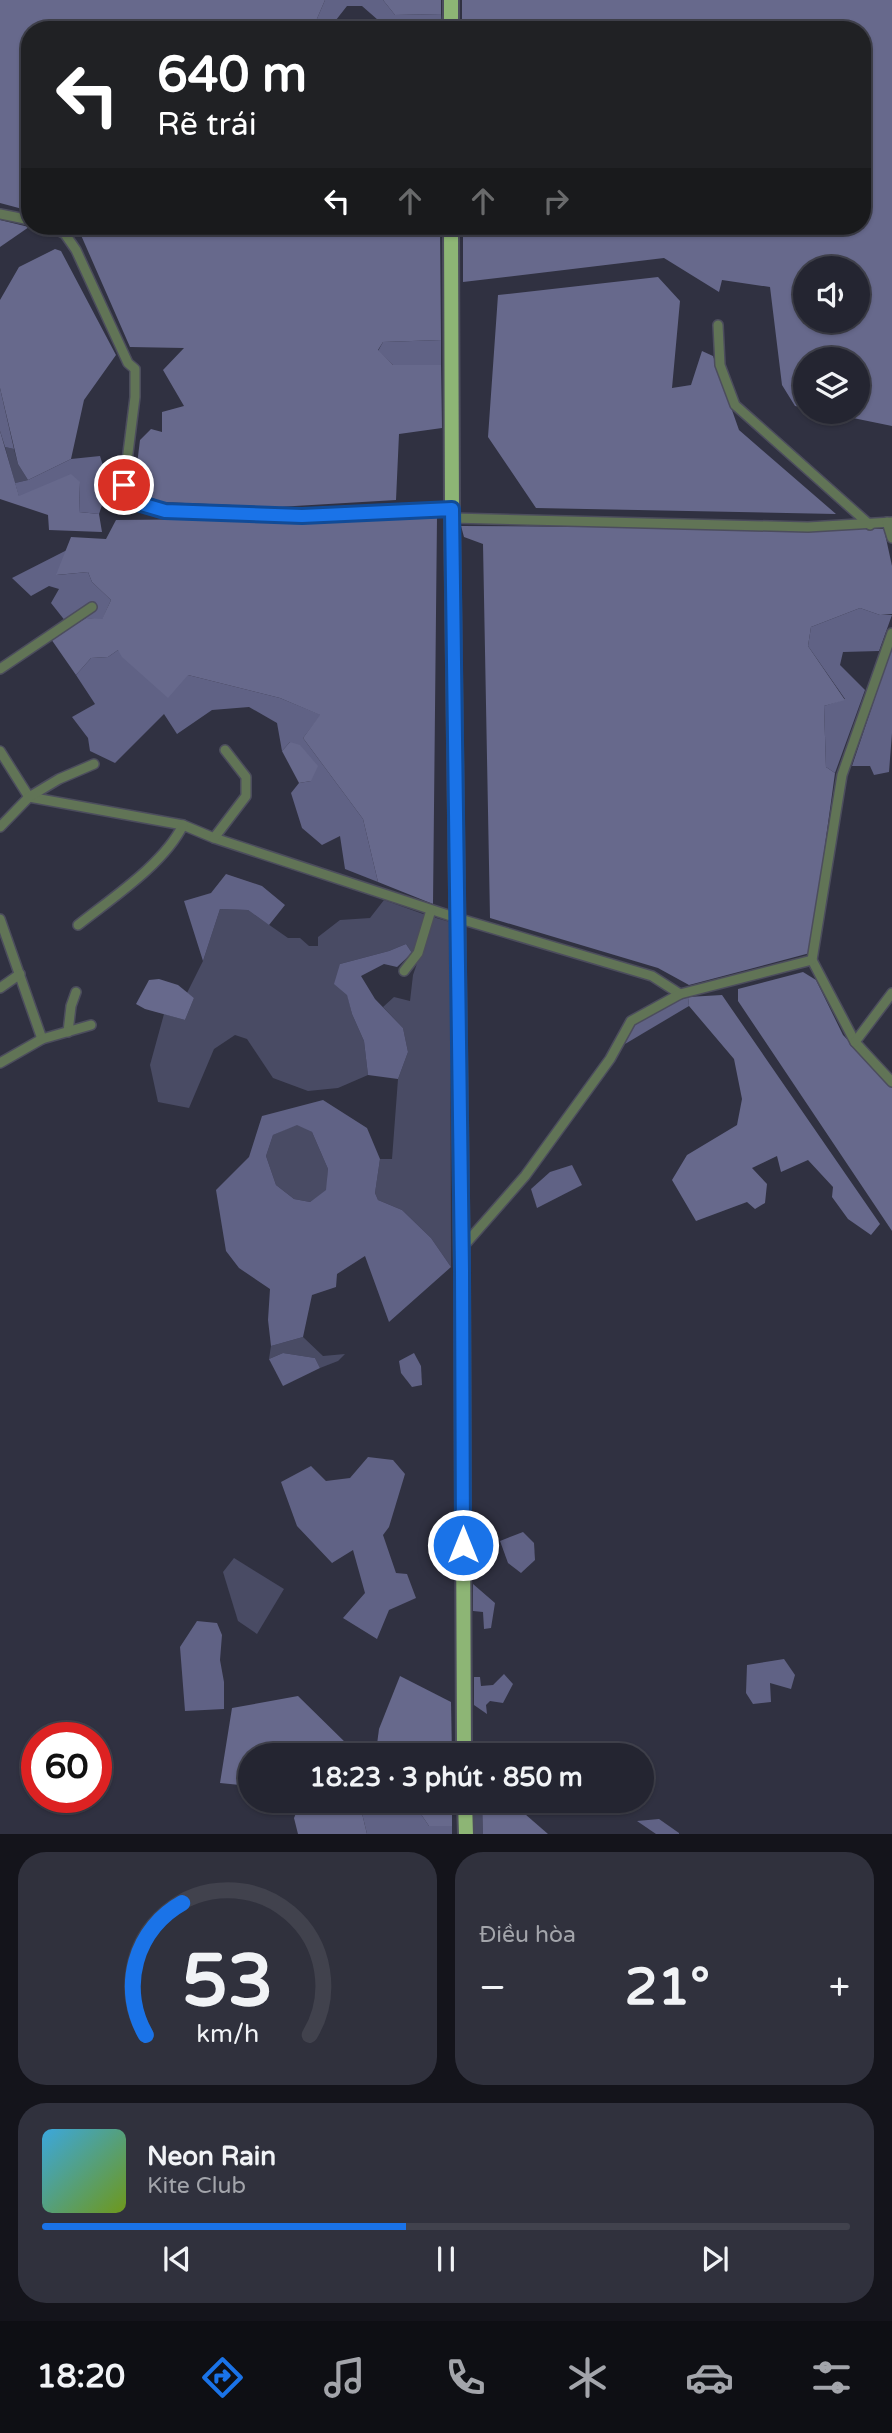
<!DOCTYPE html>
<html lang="vi">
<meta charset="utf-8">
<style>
body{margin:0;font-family:"Varela Round",sans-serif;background:#30313d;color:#f1f3f6;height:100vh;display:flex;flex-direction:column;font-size:26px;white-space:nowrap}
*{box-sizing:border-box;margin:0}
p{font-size:23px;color:#a3a5ab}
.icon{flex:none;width:38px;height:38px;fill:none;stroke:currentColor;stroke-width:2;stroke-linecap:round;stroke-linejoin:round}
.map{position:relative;height:1834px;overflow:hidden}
.details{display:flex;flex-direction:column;gap:18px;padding:18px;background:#14141b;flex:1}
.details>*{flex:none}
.guide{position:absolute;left:21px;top:21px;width:850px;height:214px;border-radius:28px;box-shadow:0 2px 5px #0004,0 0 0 2px #41424d;background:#202124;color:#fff;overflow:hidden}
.tools{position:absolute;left:793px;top:256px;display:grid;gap:14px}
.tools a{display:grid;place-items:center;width:77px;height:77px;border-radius:50%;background:#242531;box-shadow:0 2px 5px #0004,0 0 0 2px #41424d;font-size:35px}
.speed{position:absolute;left:21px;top:1722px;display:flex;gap:14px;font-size:35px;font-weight:700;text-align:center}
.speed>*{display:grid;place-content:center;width:91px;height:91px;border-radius:50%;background:#242531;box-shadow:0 2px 5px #0004,0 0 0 2px #41424d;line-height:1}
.speed .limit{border:10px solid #d22;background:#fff;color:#111}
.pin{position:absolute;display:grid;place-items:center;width:60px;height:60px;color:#fff;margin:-30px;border:4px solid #fff;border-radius:50%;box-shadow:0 2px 7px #0007}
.me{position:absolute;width:77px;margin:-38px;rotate:0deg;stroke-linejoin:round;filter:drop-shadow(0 0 5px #0008)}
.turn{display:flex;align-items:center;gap:24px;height:147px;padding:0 21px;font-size:32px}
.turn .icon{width:91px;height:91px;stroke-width:2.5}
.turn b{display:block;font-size:49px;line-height:60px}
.lanes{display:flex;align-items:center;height:66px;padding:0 21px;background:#0003;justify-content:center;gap:35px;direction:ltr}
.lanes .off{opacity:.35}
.big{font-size:52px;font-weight:800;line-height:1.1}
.details .widget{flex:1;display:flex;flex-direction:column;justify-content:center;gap:10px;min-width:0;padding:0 24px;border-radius:28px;background:#30313d}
.details .dial{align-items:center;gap:0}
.dial svg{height:182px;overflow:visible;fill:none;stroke:#41424d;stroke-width:7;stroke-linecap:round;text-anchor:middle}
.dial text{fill:#f1f3f6;stroke:none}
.song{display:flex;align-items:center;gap:21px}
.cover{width:84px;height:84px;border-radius:10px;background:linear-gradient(135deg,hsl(200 70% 55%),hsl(80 70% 35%))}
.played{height:7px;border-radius:4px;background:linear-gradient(90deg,#1a73e8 45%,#41424d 45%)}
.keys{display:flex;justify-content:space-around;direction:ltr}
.heat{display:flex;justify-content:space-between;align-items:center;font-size:38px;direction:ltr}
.details .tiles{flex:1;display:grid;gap:18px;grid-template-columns:1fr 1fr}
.widget:last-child{grid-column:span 2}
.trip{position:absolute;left:238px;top:1743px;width:416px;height:70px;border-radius:35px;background:#242531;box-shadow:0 2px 5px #0004,0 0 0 2px #41424d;font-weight:800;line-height:70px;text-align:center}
.tab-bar{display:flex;height:112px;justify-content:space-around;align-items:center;background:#0e0f14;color:#a3a5ab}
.tab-bar .icon{width:49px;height:49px}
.tab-bar .selected{color:#1a73e8}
.tab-bar b{font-size:32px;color:#f1f3f6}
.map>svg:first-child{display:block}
</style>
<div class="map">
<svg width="892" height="1835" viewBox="0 0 892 1835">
<rect width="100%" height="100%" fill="#303141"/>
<!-- green -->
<g fill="#494b64">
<polygon points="5,447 14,449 18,464 28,480 15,483"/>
<polygon points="384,900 426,915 412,953 406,944 389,951 340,964 352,1014 364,1041 368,1075 338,1088 308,1091 273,1078 247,1039 235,1035 214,1049 189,1108 158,1102 150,1065 164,1014 185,1020 194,998 187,993 203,961 220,909 248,910 288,938 300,938 309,946 318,946 318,937 340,920 370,918"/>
<polygon points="433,917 450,922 451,1267 431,1238 402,1210 378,1200 375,1193 380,1159 392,1159 398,1079 408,1052 403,1028 383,1007 394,997 410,1001 413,975"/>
<polygon points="297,1124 312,1132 328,1169 327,1190 310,1202 294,1199 276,1185 266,1156 273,1135"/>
<polygon points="303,1337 323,1356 345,1354 338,1361 320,1368 315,1358 283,1353 269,1359 271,1346"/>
<polygon points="234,1558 284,1589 257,1634 238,1621 223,1572"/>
<polygon points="473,1801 482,1801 483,1834 473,1834"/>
</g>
<!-- forest -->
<g fill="#606285" fill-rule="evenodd">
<polygon points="325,0 383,0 395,15 441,14 442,30 383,30 378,20 362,6 347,6 336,20 338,30 321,30 316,21"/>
<polygon points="441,340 441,365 393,365 378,351 383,342"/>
<polygon points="0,388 14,449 5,447 0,431"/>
<polygon points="100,456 109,485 99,514 79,512 80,482 19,497 15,483 28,480 71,459"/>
<polygon points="67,550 57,575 88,572 92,582 111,600 102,620 86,618 70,627 51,603 59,589 49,586 31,596 12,578"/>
<polygon points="860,608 880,615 892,615 879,651 843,652 840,665 865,690 835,773 826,767 824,706 845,699 808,646 811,627"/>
<polygon points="892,647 892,733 889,772 874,775 870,766 852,766"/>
<polygon points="118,650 188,675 280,698 321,715 303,738 363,819 378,882 345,869 340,836 322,845 302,828 291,793 299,783 311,781 290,742 282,751 277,723 249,707 212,710 177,734 164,714 115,763 90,751 88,738 72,717 95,704 76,675 91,658 108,657"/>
<polygon points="226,874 262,886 285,905 269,925 248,910 220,909 203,961 184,901 211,893"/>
<polygon points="406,944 412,953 397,967 384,964 361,976 375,999 403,1028 408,1052 398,1079 368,1075 364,1041 352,1014 347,995 334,984 340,964 389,951"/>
<polygon points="688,997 689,1006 625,1044 633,1025 678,999"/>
<path d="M323,1100L367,1128L380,1159L375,1193L378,1200L402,1210L431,1238L451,1267L389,1322L365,1256L337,1274L336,1287L312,1295L303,1337L271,1346L268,1320L270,1289L239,1268L226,1251L216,1190L249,1157L262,1116ZM297,1125L312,1132L328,1169L326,1190L310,1202L294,1199L276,1185L266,1156L273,1135Z"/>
<polygon points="572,1165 582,1185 537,1208 531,1189 550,1172"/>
<polygon points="283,1353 315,1358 320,1368 283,1386 269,1359"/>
<polygon points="414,1353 421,1366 422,1385 412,1387 401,1373 399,1361"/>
<polygon points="368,1457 393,1460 405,1474 389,1527 383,1535 396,1573 407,1574 416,1598 389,1610 377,1639 343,1618 365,1593 353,1550 332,1563 297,1526 281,1482 311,1466 326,1481 350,1478"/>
<polygon points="523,1532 534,1543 535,1560 521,1573 508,1563 500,1541"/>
<polygon points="473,1584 495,1603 491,1628 484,1629 483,1612 473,1611"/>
<polygon points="197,1621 217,1623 222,1635 220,1660 224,1682 224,1709 185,1711 180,1647"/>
<polygon points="784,1659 795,1675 791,1689 770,1683 771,1702 753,1704 746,1693 747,1665"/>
<polygon points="504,1674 513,1684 503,1703 490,1701 486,1705 487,1714 474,1705 474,1677 480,1677 481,1686 493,1685"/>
<polygon points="359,1801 412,1801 429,1826 452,1826 452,1834 367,1834"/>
<polygon points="659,1819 679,1833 679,1834 656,1834 637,1821"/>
</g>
<!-- water -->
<g fill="#67698c" fill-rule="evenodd">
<polygon points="0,0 325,0 316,21 321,30 30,30 30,211 0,203"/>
<polygon points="383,0 441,0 441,14 395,15"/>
<path d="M462,0H892V426L819,411H858V359H805V408L795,406L782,385L770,287L722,280L719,292L664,258L463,282V226H863V30H462ZM805,268H858V320H805Z"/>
<polygon points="0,220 29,227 0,247"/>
<polygon points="77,226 440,226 441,340 383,342 378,350 393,365 441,365 442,428 399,434 396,500 278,507 161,502 134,489 140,440 151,429 162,432 162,412 184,406 163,370 184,348 130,347"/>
<polygon points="55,249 61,251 116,355 84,400 71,459 28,480 18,464 0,388 0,300 19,267"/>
<polygon points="658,277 680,301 672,388 691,385 702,351 713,356 739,430 836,514 536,508 488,437 498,295"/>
<polygon points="0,431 19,496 71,474 80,482 79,512 99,514 102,532 49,530 48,515 0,499"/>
<polygon points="437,517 433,904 378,882 363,819 303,738 320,715 280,698 188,675 168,698 122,657 118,650 108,657 91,658 76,675 51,639 86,618 102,619 111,600 92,582 88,572 56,575 71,537 106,539 116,520"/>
<polygon points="461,526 884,529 892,566 892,614 880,615 860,608 811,627 808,646 845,700 824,706 826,767 835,773 810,953 689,985 658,968 490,918 483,544 464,537"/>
<polygon points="290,742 300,745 318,766 311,781 299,783 282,751"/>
<polygon points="803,972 816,980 843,1035 892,1087 892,1231 738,1001 738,989"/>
<polygon points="159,979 178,985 194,998 185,1020 145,1009 136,1004 149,980"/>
<polygon points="722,995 880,1224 871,1235 848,1219 832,1197 833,1187 808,1160 781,1172 777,1156 752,1168 767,1184 765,1203 755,1209 747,1202 696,1221 672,1180 687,1155 737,1125 742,1099 734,1059 689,1006 688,997"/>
<polygon points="400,1676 451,1702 452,1755 378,1755 376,1752 379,1729"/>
<polygon points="298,1696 351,1748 349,1755 250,1755 250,1786 220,1783 232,1708"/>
<polygon points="301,1801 359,1801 367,1834 298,1834 294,1818"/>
<polygon points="412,1801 452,1801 452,1826 429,1826"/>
<polygon points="482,1801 510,1801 548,1834 483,1834"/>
</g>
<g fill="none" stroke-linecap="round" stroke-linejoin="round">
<!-- street casing -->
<g stroke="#4c4d5d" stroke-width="12">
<g id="street">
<polyline points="0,214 30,220"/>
<polyline points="50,226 65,234 76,250 128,363 135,369 135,397 124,485 125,492 131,501 165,511 302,516 452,509"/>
<polyline points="718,325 720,365 735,405 870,525"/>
<polyline points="452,518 808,527 892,522"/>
<polyline points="887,522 892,538"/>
<polyline points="0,669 92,607"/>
<polyline points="0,751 29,797 183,825 214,838 457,918 652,976 680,994"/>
<polyline points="0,827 29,797 59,779 94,764"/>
<polyline points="214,838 246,796 246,777 225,750"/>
<polyline points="0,919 42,1039"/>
<path d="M78,925C112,898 164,864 183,825"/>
<polyline points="812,960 855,1042 892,1082"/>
<polyline points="404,971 418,953 431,910"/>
<polyline points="0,988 20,974"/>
<polyline points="68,1032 71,1006 76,992"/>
<polyline points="855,1042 892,993"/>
<polyline points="0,1063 42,1039 91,1025"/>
<polyline points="461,1249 525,1176 610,1059 631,1021 680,994 812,960 842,775 892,633"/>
</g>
</g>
<!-- primary casing -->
<g stroke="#4c4d5d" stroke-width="18">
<g id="primary">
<polyline points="451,0 451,30"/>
<polyline points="451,226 452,518 462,1270 464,1755"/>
<polyline points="465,1801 466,1835"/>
</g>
</g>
<!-- street -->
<use href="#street" stroke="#617456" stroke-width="9"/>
<!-- primary -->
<use href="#primary" stroke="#8db575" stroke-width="14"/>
</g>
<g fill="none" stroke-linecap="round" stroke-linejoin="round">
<!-- route casing -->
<g stroke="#114b97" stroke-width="18">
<polyline id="route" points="124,485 125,492 131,501 165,511 302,516 452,509 462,1270 463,1545"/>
</g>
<!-- route -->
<use href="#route" stroke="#1a73e8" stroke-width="12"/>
</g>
</svg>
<div class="tools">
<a><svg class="icon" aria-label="sound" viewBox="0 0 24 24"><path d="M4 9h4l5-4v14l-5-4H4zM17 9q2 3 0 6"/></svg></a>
<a><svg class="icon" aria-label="layers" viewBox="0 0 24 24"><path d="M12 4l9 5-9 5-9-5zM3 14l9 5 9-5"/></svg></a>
</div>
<div class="speed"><div class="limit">60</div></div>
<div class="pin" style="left:124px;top:485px;background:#d93025"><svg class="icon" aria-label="arrive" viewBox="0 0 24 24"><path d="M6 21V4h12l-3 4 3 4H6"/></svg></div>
<svg class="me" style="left:463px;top:1545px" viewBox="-20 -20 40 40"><circle r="17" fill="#1a73e8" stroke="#fff" stroke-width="3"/><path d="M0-11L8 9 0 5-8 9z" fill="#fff"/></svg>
<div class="trip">18:23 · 3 phút · 850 m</div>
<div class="guide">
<div class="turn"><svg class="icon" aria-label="left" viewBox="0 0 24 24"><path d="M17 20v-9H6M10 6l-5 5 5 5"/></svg><div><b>640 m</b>Rẽ trái</div></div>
<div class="lanes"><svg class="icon" aria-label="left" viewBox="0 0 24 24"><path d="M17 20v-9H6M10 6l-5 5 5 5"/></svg><svg class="icon off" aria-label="ahead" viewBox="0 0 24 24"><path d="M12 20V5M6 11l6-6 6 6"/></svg><svg class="icon off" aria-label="ahead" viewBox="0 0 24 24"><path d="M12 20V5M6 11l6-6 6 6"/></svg><svg class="icon off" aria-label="right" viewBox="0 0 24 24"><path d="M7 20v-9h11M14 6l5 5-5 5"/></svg></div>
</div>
</div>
<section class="details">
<div class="tiles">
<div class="widget dial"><svg viewBox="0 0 100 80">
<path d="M14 69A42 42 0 1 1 86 69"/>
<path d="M14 69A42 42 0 0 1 30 11" stroke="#1a73e8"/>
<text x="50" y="56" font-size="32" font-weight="700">53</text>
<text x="50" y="72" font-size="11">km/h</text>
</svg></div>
<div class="widget"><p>Điều hòa</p>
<div class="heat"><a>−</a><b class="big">21°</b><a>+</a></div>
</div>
<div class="widget">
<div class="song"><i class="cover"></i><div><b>Neon Rain</b><p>Kite Club</p></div></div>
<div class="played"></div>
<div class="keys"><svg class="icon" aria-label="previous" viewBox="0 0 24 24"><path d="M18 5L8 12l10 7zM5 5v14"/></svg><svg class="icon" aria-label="pause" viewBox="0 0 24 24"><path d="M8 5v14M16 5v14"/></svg><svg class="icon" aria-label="next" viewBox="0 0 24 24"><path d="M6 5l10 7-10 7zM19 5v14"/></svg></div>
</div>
</div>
</section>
<nav class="tab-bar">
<b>18:20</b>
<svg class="icon selected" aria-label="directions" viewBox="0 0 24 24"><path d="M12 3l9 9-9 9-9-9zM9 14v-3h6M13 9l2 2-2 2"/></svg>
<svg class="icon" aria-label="music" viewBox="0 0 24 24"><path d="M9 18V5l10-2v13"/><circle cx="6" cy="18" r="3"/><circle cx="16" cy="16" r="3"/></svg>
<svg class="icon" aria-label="phone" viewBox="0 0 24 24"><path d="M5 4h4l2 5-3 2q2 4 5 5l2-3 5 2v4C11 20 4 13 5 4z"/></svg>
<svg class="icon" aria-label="climate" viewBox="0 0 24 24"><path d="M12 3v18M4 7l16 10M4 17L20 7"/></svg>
<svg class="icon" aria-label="car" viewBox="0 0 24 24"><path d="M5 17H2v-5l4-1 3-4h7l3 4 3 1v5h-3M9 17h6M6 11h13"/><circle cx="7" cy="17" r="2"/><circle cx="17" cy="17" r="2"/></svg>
<svg class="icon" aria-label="filters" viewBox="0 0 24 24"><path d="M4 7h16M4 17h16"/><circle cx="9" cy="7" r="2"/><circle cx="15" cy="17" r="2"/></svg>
</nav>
